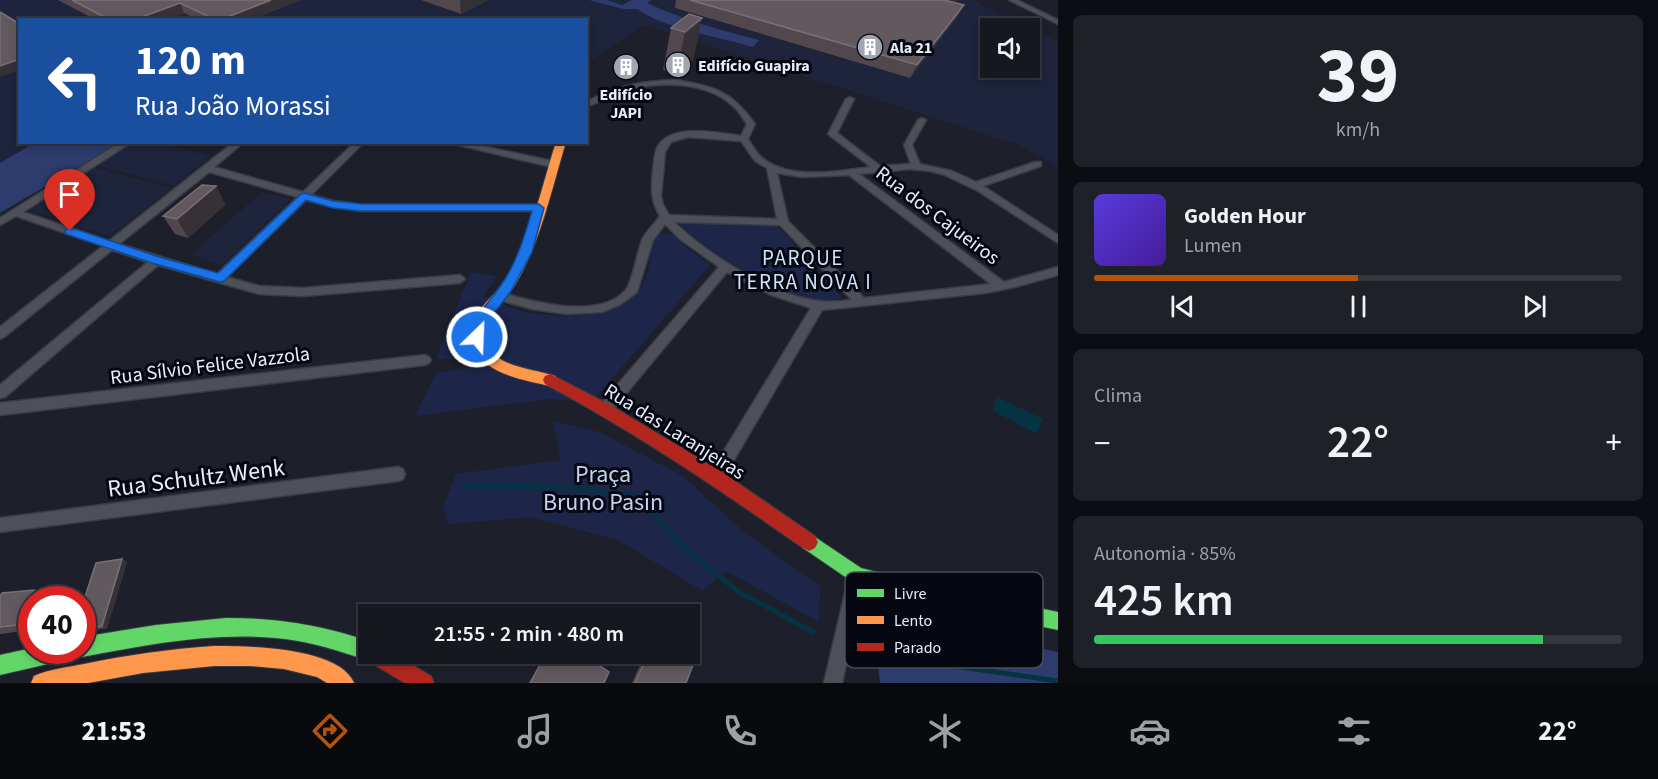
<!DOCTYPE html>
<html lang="pt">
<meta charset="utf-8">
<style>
body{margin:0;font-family:"Source Sans 3",sans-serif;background:#1f2129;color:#f1f3f6;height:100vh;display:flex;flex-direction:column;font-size:22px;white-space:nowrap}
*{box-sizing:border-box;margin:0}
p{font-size:20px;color:#9ea0a5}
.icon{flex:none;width:33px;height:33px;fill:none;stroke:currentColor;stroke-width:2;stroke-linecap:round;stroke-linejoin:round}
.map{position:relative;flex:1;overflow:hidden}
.sheet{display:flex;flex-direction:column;gap:15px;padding:15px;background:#0c0d12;width:600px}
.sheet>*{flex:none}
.hud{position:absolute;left:18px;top:18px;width:570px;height:126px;border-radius:0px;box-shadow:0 3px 9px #0003,0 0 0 2px #35373e;background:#1a4fa0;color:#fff;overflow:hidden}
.buttons{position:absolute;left:980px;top:18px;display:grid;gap:12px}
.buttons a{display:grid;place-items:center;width:60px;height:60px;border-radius:0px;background:#161820;box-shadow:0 3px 9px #0003,0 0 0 2px #35373e;font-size:30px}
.speed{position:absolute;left:18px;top:586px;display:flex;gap:12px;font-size:30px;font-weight:700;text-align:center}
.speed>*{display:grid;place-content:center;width:78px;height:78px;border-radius:50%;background:#161820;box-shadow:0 3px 9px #0003,0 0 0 2px #35373e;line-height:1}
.speed .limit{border:9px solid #d22;background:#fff;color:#111}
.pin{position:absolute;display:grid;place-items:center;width:51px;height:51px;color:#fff;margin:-62px -26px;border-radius:50% 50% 50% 0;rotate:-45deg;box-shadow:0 0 6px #0007}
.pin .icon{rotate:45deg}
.me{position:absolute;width:66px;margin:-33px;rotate:24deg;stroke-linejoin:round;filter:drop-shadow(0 0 4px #0008)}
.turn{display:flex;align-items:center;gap:21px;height:126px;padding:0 18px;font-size:27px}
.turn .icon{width:78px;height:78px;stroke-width:2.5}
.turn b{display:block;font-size:42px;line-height:51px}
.big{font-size:45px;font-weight:600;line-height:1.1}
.sheet .card{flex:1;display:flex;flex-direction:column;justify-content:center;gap:9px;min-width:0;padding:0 21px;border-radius:9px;background:#1f2129}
.sheet .dial{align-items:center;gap:0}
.dial b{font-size:78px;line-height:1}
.song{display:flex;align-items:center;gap:18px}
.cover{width:72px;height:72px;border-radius:9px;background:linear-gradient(135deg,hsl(250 70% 55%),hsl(260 70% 35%))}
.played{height:6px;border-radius:3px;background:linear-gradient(90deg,#b45309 50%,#35373e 50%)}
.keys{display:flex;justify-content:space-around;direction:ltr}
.heat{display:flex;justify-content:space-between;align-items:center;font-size:33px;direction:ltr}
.charge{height:9px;border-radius:4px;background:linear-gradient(90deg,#34c759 85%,#35373e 0)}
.trip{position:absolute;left:358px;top:604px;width:342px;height:60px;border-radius:0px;background:#161820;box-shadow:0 3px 9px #0003,0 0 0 2px #35373e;font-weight:600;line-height:60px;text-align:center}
.tabs{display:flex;height:96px;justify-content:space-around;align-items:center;background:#090a0d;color:#9ea0a5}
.tabs .icon{width:42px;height:42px}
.tabs .on{color:#b45309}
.tabs b{font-size:27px;color:#f1f3f6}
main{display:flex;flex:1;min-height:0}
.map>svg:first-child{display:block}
</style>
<main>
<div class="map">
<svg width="1058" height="683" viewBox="0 0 1058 683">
<rect width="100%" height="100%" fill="#1d202b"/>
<!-- built -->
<g fill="#1d243b" fill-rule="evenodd">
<path d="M0,0H973L1058,41V167L1019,145L645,25L587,63L586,20H20V142L101,143L0,206ZM990,28H1029V68H990Z"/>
<polygon points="135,143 154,143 211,155 174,186 95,165"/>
<polygon points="93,167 172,188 109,236 34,211 31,208 35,203"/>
<polygon points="262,192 290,199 222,266 191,254"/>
</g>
<!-- green -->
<g fill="#1d2648">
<path d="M688,221L777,226L842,298C832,299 820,303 810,302C782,298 696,244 678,222Z"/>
<path d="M658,233L672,234L686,247L710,265L592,402L548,399L415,416L436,373L467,367L466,360L436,359L471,272L497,276L483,296C498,302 512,309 527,312C562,320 620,318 642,285C653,268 647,249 658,233Z"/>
<polygon points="553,421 599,432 683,476 745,533 820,586 819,622 726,571 703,591 618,540 531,517 448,524 443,507 456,474 561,460"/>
</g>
<!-- forest -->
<g fill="#2d3b6d">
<path d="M589,0H607L622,5L632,0H651L647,3C683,20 721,30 759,40L753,47C726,39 656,26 638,9H623Z"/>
<polygon points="36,142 119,142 119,143 0,213 0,163"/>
<polygon points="905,618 1058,652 1058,683 880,683 876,639"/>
</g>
<!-- water -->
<polygon fill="#063344" points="997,397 1043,419 1037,434 993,411"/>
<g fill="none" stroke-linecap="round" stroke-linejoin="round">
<!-- stream -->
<g stroke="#063344" stroke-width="5">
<polyline points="465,486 565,487 637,497 688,552 739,592 813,632"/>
<polyline points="878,655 1058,681"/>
</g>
<!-- street casing -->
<g stroke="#393c45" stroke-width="3">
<g id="street">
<polygon points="1009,0 1017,0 1058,20 1058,24"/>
<path d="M675,80C714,86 732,91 755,124L748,139C752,145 756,153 762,158C791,181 837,171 871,167L828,134L846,99L850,97L854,99L837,133L880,166L911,164L904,145L918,120L922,118L926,120L912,145L920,164L952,171L976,182L1035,162H1041V166L983,186L1058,235V243L978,191L945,175L930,171L910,169L859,174L1004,282L1058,267V275L1015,287L985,293L822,310L721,482L716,484L711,482L709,477L711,472L811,308L771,295L727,272L610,413L605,415L600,413L598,409L600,405L719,267L680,239L665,224L653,240L637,292L621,304L602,312L567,314L532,309L496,299L494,296L500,292C532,302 598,320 625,291C633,282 637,251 643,238C647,231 655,223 660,216C651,201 651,189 653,171C654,164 654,155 657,148C670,122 719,133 741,136L747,124C743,119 740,113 736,109C710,81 659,80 625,91C611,95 600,102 586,107V102C615,86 643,81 675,80ZM688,137L741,141L755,161L767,168L777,219L669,215L663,205L661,196L665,152L671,142ZM777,173L802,177L849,175L991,284L864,298L788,221ZM674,222L780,225L852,300C841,301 830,303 819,301C773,296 707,254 674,222Z"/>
<path d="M121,142H132L23,212L109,241L234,142H244L214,167L303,192L355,142H364L311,195L334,201L362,205H539L544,208L539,211H362L333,207L306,200L227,277L259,286L303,288L460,275L465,279L460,283L303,296L259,294L158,265L5,397L0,398V385L148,262L112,250L4,337L0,339V327L103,246L16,216L0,225V218ZM209,172L298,197L217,274L119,244Z"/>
<polygon points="445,142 464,142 552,161 556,164 552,167"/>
<polygon points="425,355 429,357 431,360 429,363 425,365 0,415 0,403"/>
<polygon points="398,467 403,469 405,474 403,479 398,481 0,532 0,518"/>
<polygon points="857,568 863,570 865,576 842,683 824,683 849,576 851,570"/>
</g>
</g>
<!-- fast casing -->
<g stroke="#393c45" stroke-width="2">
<g id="fast">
<polygon points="809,533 861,568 915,582 1058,612 1058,630 915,600 857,585 803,548 800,542 803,536"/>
<path d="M226,618C278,618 320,625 369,641V654H377L376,658L369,661C345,653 322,645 298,641C226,629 152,644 82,657L74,651H82V637L156,625Z"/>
<polygon points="32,648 32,651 71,651 68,658 61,661 0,675 0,655"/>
</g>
</g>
<!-- slow casing -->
<g stroke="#393c45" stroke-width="2">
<g id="slow">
<path d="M556,142H566C551,191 541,241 515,285C505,301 479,319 485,339C492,368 533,368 555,376L557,380L555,384L550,386C521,379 479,374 471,339C466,316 494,297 505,281C531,239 541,189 556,142Z"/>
<path d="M214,646C248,646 339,647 354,683H327L317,677L284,669L250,666H214L143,673L88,683H31L34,676C50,669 68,667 84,664C127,655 170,649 214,646Z"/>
</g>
</g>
<!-- jam casing -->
<g stroke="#393c45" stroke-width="2">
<g id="jam">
<path d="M550,374L610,405L722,472L815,536L818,542L815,548L809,551L803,548C719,489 635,432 545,384L543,380L545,376Z"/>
<polygon points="369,647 369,654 394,654 431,676 434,683 405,683 368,661 365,654"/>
</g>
</g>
<!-- street -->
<use href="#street" fill="#4d5059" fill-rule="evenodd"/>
<!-- fast -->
<use href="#fast" fill="#63d668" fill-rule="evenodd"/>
<!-- slow -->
<use href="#slow" fill="#ff974d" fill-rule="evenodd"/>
<!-- jam -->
<use href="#jam" fill="#b3261e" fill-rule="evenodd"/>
</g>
<!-- wall -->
<g fill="#51474c">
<polygon points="58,0 300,0 250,20 198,20 184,13 168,20 96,20"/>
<polygon points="421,0 488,0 461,14"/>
<polygon points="676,0 958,0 954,2 957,17 910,78 675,8"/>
<polygon points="702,18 693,60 676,75 663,70 671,28"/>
<polygon points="216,186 225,205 188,238 175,234 163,216"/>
<polygon points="122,559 127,562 107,628 82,632 82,606"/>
<polygon points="47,595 45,600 32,600 31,630 0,634 0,597"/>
<polygon points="645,654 687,654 686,683 632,683"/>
</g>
<!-- shaded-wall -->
<g fill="#363037">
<polygon points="271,0 300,0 250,20 220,20"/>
<polygon points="460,0 488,0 461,14"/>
<polygon points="944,0 958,0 938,12"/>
<polygon points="180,3 184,13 168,20 134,20"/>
<polygon points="964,5 957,17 910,78 917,65"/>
<polygon points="702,18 693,60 676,75 685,32"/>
<polygon points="20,59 20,70 0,77 0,66"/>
<polygon points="216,186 225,205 188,238 177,219"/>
<polygon points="122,559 127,562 107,628 102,626"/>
<polygon points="34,590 47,595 45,600 32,600 31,630 17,625"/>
</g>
<!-- building -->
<g fill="#62595f" stroke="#777077" stroke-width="1.5">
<polygon points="72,0 271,0 220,20 216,20 180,3 134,20 110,20"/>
<polygon points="690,0 944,0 964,5 917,65"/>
<polygon points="0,12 20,24 20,59 0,66"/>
<polygon points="689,14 702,18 685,32 671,28"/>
<polygon points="202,185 216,186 177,219 163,216"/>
<polygon points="122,559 102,626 82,629 82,606 96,563"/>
<polygon points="34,590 17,625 0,627 0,597 2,593"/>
<polygon points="546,654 583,654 609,672 604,683 530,683"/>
<polygon points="648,654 687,654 695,660 686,683 635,683"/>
</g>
<!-- route -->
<path fill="#1a73e8" stroke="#114b97" stroke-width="1.5" d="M304,193L333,201L362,204H539L544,208L532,252L511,291L488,321L482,341L477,342L470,337C477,311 487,306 501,285C517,263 524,237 532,211H362L333,208L306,200L224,281L220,282L152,263L66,234L65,231L66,229H75L159,257L218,273L301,194Z"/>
<!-- icons -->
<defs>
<g id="building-disc" transform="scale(1.35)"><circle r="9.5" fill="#a1a5b2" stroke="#060811"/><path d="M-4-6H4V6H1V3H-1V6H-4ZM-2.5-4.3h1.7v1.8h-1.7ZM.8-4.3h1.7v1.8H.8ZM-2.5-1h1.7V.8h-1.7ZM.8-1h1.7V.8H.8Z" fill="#fff"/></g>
</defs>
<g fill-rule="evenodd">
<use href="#building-disc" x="870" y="47"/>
<use href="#building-disc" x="678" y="65"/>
<use href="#building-disc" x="626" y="67"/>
</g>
<g text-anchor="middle" stroke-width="6" stroke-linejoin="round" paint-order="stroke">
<!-- far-poi labels -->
<g font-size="16" font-weight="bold" fill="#e8edfb" stroke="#060811" text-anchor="start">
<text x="890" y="53">Ala 21</text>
<text x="698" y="71">Edifício Guapira</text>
<text x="626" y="100" text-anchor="middle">Edifício<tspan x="626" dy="18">JAPI</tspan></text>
</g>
<!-- street labels -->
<g font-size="20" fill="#e8edfb" stroke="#060811">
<text transform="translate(938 215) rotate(37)" y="7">Rua dos Cajueiros</text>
<text transform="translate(210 365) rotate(-7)" y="7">Rua Sílvio Felice Vazzola</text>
<text transform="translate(675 431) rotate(32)" y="7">Rua das Laranjeiras</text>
</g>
<!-- neighbourhood labels -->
<g font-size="21" letter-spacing="1.5" fill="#d0e1fb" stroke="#060811">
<text x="803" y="265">PARQUE<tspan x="803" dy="24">TERRA NOVA I</tspan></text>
</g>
<!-- near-park labels -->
<g font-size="24" fill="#c4d1f4" stroke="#060811">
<text x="603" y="482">Praça<tspan x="603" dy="28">Bruno Pasin</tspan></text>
</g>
<!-- near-street labels -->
<g font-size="24" fill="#e8edfb" stroke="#060811">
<text transform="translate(196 478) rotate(-7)" y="8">Rua Schultz Wenk</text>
</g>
</g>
<!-- legend -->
<rect x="845" y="572" width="198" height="96" rx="9" fill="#060811" stroke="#4a4d57" stroke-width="1.5"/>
<rect x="857" y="589" width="27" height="8" fill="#63d668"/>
<rect x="857" y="616" width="27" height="8" fill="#ff974d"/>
<rect x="857" y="643" width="27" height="8" fill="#b3261e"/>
<g font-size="16" fill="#e8edfb">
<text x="894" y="599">Livre</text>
<text x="894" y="626">Lento</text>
<text x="894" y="653">Parado</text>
</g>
</svg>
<div class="buttons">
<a><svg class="icon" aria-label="sound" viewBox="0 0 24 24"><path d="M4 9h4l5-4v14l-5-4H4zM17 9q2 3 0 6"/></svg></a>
</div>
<div class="speed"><div class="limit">40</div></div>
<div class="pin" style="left:70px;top:231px;background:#d93025"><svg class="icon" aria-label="arrive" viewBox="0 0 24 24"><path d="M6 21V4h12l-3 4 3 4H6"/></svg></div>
<svg class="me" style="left:477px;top:337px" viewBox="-20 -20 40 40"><circle r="17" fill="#1a73e8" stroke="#fff" stroke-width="3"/><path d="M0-11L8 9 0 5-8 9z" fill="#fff"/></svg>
<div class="trip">21:55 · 2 min · 480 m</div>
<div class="hud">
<div class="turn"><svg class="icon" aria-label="left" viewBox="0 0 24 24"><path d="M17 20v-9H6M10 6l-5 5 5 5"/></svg><div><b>120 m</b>Rua João Morassi</div></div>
</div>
</div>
<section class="sheet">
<div class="card dial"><b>39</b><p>km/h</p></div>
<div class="card">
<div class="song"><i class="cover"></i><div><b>Golden Hour</b><p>Lumen</p></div></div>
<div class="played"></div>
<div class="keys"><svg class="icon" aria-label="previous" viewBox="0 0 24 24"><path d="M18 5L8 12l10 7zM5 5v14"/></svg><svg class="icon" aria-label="pause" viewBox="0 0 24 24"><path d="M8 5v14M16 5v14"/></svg><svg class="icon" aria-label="next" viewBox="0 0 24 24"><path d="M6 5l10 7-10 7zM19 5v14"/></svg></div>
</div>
<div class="card"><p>Clima</p>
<div class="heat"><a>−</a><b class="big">22°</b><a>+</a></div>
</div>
<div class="card"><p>Autonomia · 85%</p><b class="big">425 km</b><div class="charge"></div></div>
</section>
</main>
<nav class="tabs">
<b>21:53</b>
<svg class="icon on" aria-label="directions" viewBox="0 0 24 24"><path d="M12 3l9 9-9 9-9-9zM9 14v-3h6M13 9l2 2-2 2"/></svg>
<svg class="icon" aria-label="music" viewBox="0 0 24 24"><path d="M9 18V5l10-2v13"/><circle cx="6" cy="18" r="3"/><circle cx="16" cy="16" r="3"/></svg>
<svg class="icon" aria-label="phone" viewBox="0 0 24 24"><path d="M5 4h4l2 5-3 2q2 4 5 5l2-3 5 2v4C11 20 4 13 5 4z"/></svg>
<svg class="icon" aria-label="climate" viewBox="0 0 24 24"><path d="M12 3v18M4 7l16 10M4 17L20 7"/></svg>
<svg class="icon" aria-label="car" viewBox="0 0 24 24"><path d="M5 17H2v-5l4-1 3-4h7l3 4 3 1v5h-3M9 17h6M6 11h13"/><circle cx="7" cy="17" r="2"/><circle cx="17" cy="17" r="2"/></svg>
<svg class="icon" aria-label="filters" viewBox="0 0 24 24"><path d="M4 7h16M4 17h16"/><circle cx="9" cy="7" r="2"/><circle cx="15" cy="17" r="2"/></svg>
<b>22°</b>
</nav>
